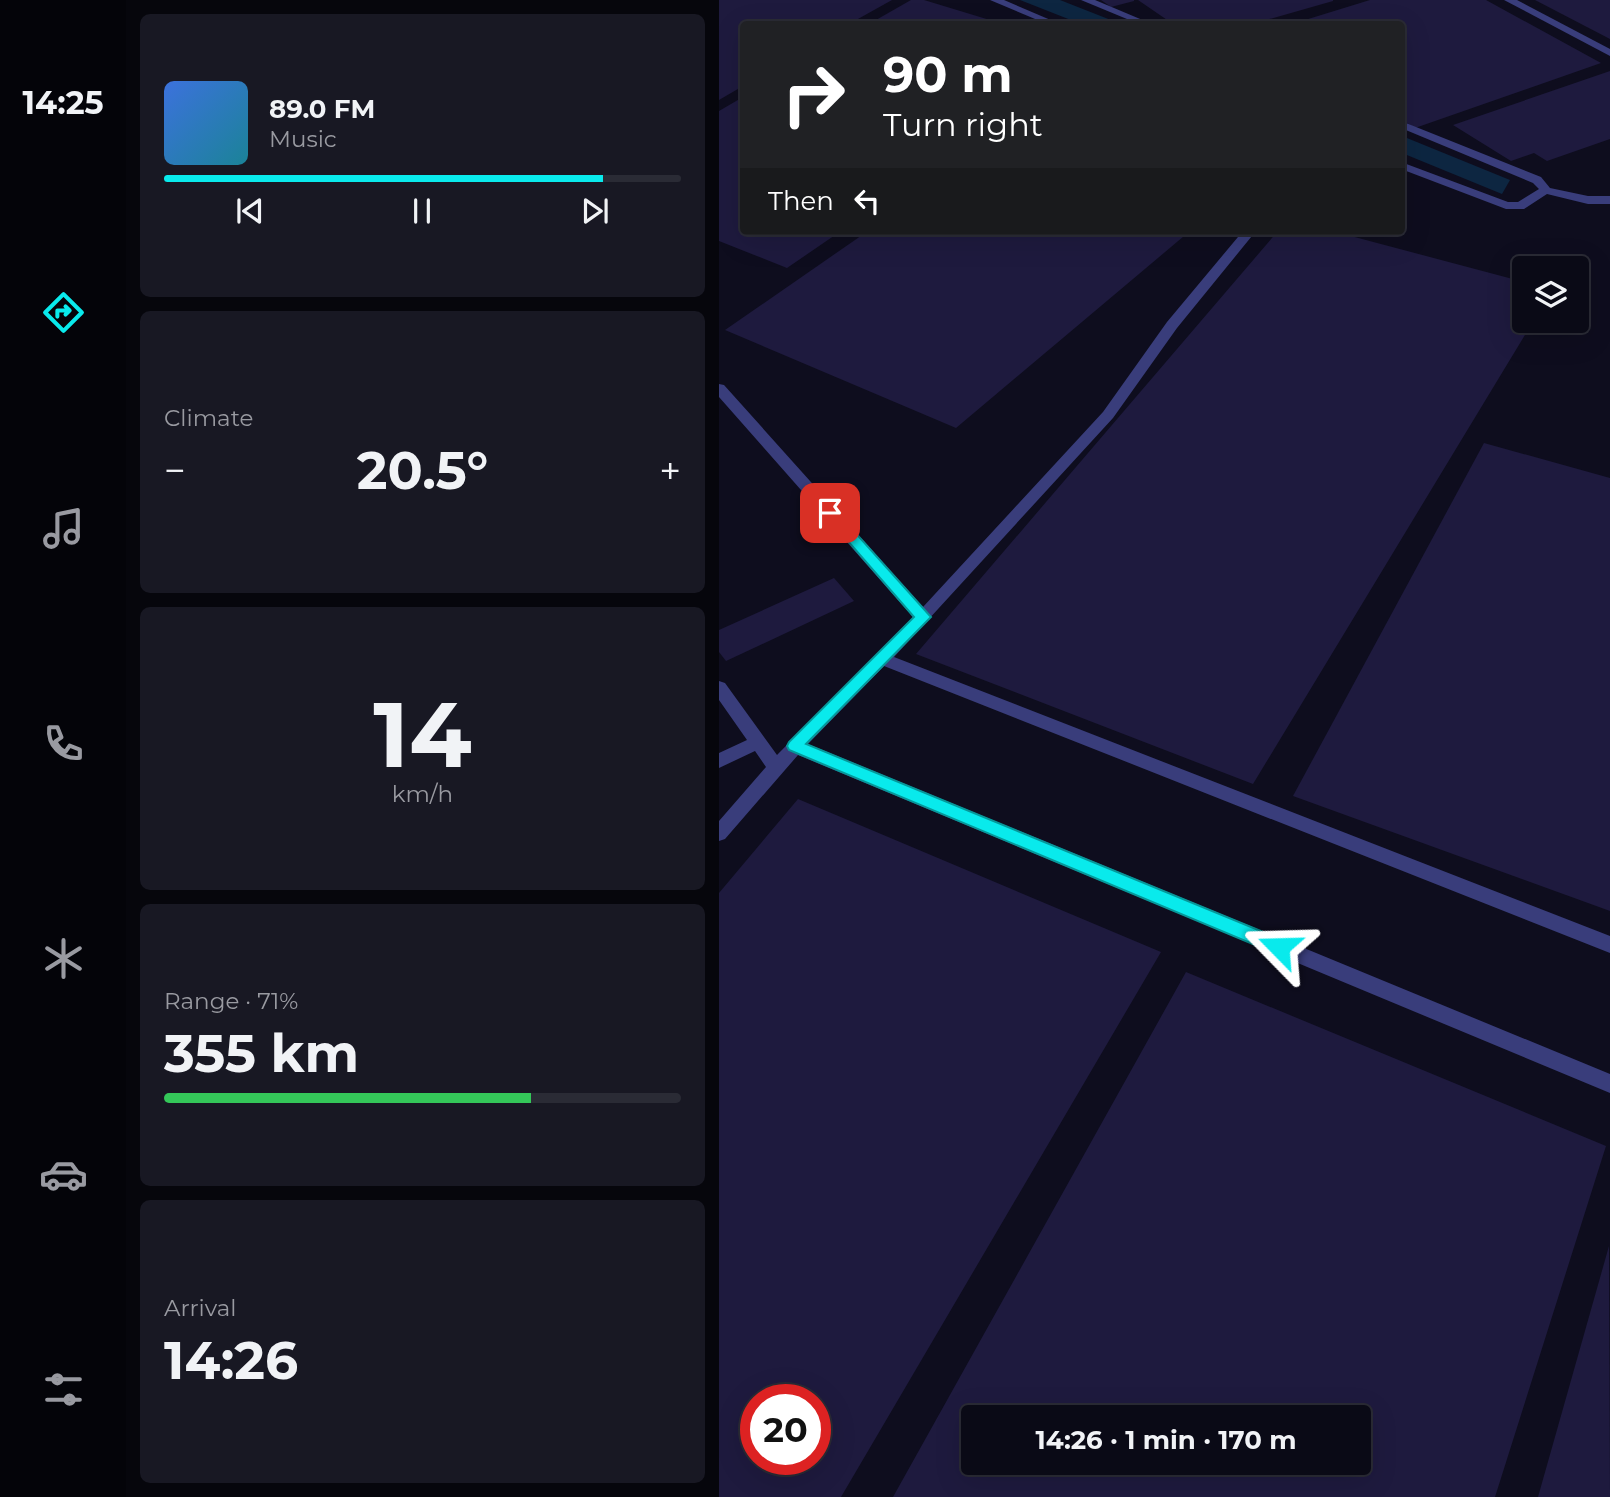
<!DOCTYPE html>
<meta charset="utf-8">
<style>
body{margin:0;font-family:Montserrat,sans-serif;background:#181823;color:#f1f3f6;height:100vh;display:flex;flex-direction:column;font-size:26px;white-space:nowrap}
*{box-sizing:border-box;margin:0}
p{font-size:23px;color:#999aa1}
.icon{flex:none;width:38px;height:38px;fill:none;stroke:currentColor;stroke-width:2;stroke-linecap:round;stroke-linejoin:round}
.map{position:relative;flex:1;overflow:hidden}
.drawer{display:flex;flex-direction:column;gap:14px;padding:14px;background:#06060c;width:593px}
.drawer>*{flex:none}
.hud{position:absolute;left:21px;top:21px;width:665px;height:214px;border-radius:7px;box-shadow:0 7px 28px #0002,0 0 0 2px #2a2b35;background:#202124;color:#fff;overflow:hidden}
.tools{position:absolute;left:793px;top:256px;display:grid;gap:14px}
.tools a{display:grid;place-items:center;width:77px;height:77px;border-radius:7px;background:#0a0a16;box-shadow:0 7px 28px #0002,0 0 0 2px #2a2b35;font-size:35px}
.speed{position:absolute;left:21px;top:1384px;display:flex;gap:14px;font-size:35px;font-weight:700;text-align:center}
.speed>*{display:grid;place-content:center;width:91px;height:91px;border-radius:50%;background:#0a0a16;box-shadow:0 7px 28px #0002,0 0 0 2px #2a2b35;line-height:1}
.speed .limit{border:10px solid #d22;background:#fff;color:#111}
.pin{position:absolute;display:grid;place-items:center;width:60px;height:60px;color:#fff;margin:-30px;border-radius:14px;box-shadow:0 4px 10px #0006}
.me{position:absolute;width:77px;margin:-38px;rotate:292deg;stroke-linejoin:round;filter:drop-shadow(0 0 5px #0008)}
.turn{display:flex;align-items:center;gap:24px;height:147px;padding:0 28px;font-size:32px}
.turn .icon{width:91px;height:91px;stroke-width:2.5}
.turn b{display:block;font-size:49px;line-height:60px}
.then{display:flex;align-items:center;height:66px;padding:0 28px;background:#0003;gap:14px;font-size:26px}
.big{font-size:52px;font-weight:700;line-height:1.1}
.drawer .card{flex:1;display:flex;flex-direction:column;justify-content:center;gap:10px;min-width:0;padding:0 24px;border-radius:10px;background:#181823}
.drawer .dial{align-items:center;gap:0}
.dial b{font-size:91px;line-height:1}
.song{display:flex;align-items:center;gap:21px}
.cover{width:84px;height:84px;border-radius:10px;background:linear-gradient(135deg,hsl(220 70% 55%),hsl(190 70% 35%))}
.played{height:7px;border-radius:4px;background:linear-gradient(90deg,#09eaec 85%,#2a2b35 85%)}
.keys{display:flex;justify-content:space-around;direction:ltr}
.heat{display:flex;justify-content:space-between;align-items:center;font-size:38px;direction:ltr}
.charge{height:10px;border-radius:5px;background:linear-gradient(90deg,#34c759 71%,#2a2b35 0)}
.trip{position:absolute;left:242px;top:1405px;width:410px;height:70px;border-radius:7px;background:#0a0a16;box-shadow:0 7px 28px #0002,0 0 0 2px #2a2b35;font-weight:700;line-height:70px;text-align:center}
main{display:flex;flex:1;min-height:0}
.menu{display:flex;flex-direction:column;width:126px;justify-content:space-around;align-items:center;background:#040409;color:#999aa1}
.menu .icon{width:49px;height:49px}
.menu .current{color:#09eaec}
.menu b{font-size:32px;color:#f1f3f6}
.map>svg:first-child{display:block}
</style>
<main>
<nav class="menu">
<b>14:25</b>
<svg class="icon current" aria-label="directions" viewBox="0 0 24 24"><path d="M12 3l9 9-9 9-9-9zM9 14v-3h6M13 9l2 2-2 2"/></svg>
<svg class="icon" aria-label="music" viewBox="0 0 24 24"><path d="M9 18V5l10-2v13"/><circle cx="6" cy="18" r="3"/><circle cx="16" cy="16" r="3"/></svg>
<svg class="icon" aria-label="phone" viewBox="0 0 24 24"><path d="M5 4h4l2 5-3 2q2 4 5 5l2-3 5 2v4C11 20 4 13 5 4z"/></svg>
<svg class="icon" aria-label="climate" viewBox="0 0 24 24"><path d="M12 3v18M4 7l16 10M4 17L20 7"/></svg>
<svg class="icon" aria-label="car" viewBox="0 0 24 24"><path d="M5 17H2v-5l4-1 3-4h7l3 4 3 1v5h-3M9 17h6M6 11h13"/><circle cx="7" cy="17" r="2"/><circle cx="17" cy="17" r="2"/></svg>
<svg class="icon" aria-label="filters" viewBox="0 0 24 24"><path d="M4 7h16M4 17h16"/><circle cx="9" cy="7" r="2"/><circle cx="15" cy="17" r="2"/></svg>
</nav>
<section class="drawer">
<div class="card">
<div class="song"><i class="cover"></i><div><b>89.0 FM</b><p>Music</p></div></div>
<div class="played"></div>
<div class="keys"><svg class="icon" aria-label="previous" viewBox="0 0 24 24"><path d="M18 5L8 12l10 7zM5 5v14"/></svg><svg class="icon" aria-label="pause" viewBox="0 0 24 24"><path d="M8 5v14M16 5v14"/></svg><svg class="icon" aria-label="next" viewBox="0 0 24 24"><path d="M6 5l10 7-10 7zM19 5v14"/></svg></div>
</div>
<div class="card"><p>Climate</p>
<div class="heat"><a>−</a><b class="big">20.5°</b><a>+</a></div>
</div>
<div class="card dial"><b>14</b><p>km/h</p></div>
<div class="card"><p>Range · 71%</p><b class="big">355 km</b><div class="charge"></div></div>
<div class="card"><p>Arrival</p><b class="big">14:26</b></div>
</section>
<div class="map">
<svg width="891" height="1497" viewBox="0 0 891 1497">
<rect width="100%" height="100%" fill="#0e0d1e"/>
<!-- water -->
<g fill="#0d2641">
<polygon points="301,0 341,0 402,24 362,24"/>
<polygon points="683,136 791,180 783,194 683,153"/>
</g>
<!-- building -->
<g fill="#1e1a3e" fill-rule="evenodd">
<polygon points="0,0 173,0 130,24 24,24 24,86 0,100"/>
<polygon points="192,0 205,0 284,24 150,24"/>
<polygon points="382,0 415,0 415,1 392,7"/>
<polygon points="419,0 614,0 614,1 533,24 454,24"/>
<polygon points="651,0 767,0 882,63 696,128 682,119 682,24 573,24"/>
<polygon points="816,0 891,0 891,39"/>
<polygon points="891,71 891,139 828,161 815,153 792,161 734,125"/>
<polygon points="24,97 24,231 122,231 68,268 0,241 0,111"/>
<polygon points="149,231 471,231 237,428 6,330"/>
<polygon points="559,231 613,231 805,282 805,320 815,320 534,784 197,654"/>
<polygon points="765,443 891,478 891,911 574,796"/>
<polygon points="115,578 135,601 7,661 0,652 0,630"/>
<path d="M79,799L442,952L122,1497H0V893ZM37,1400H96V1460H37Z"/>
<path d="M467,972L887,1146L776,1497H174ZM254,1418H639V1463H254Z"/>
<polygon points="890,1246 891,1497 819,1497"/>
</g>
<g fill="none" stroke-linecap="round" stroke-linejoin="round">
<!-- minor -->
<g fill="#393d7b" fill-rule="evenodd">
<polygon points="271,0 285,0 341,24 328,24"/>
<polygon points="362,0 376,0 433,24 420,24"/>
<polygon points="785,0 798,0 891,49 891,56"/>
<polygon points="682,121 822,177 831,188 869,196 891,196 891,204 869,204 828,194 805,209 787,209 682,169 682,162 789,202 799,202 820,189 814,183 682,128"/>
<polygon points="524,231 537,231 458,328 394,418 175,657 891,936 891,953 165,666 89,744 891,1074 891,1093 79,755 6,839 0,841 0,821 47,767 36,751 0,768 0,753 28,740 0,700 0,681 6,683 58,755 194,617 0,397 0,384 5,385 204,607 384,412 448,322"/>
</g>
</g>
<!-- route -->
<polygon fill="#09eaec" stroke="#069899" stroke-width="2" points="111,508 116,510 212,617 87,744 566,941 569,947 566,952 560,954 553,952 70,750 68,746 70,742 195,617 107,516 107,510"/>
</svg>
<div class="tools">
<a><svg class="icon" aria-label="layers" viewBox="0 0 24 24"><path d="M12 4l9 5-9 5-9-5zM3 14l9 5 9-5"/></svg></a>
</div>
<div class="speed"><div class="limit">20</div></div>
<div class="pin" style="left:111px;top:513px;background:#d93025"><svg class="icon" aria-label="arrive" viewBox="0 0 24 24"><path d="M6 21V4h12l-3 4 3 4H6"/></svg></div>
<svg class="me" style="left:560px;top:947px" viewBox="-20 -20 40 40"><path d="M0-17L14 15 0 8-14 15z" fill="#09eaec" stroke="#fff" stroke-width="4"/></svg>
<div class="trip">14:26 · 1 min · 170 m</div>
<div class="hud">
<div class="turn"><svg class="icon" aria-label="right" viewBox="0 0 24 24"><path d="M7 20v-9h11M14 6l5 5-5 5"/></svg><div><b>90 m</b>Turn right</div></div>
<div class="then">Then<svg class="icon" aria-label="left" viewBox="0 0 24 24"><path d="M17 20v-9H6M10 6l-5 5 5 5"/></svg></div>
</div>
</div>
</main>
